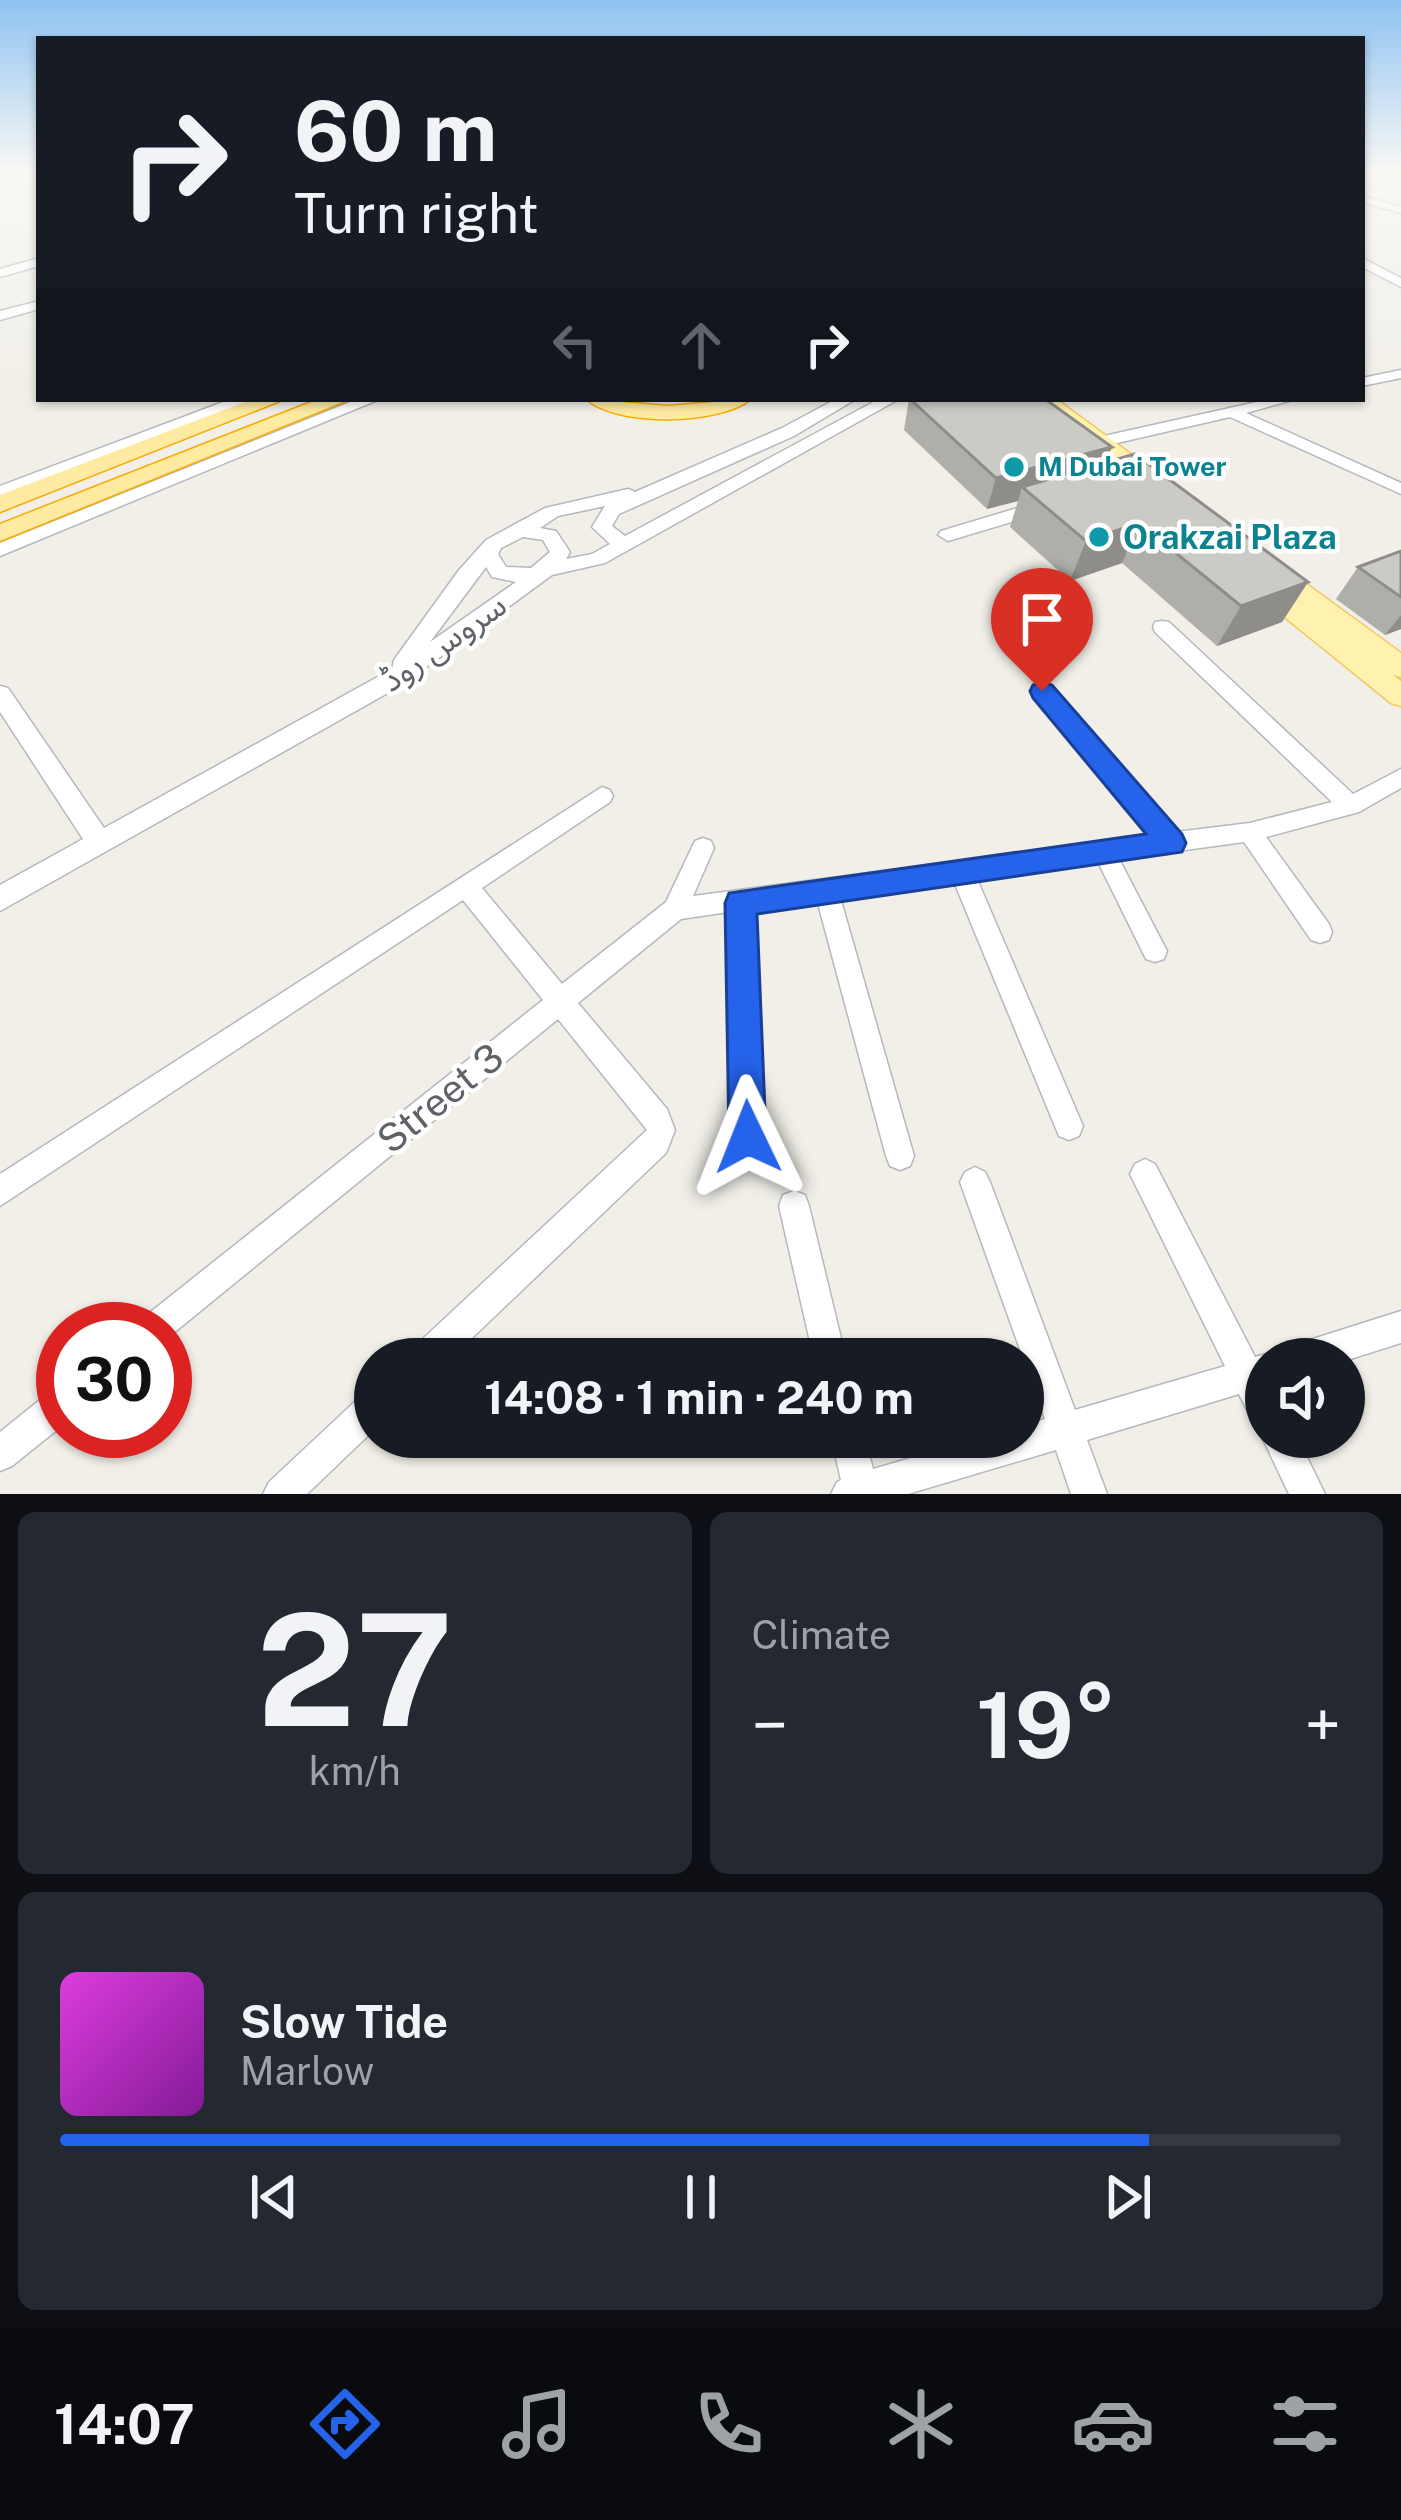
<!DOCTYPE html>
<meta charset="utf-8">
<style>
body{margin:0;font-family:"Public Sans","Noto Sans Arabic",sans-serif;background:#242831;color:#f1f3f6;height:100vh;display:flex;flex-direction:column;font-size:45px;white-space:nowrap}
*{box-sizing:border-box;margin:0}
p{font-size:39px;color:#9ea1a6}
.icon{flex:none;width:66px;height:66px;fill:none;stroke:currentColor;stroke-width:2;stroke-linecap:round;stroke-linejoin:round}
.map{position:relative;height:1494px;overflow:hidden}
.details{display:flex;flex-direction:column;gap:18px;padding:18px;background:#0d0f14;flex:1}
.details>*{flex:none}
.banner{position:absolute;left:36px;top:36px;width:1329px;height:366px;border-radius:0px;box-shadow:0 3px 9px #0004;background:#171b24;color:#f1f3f6;overflow:hidden}
.controls{position:absolute;left:1245px;top:1338px;display:grid;gap:24px}
.controls a{display:grid;place-items:center;width:120px;height:120px;border-radius:50%;background:#171b24;box-shadow:0 3px 9px #0004;font-size:60px}
.speed{position:absolute;left:36px;top:1302px;display:flex;gap:24px;font-size:60px;font-weight:700;text-align:center}
.speed>*{display:grid;place-content:center;width:156px;height:156px;border-radius:50%;background:#171b24;box-shadow:0 3px 9px #0004;line-height:1}
.speed .limit{border:18px solid #d22;background:#fff;color:#111}
.pin{position:absolute;display:grid;place-items:center;width:102px;height:102px;color:#fff;margin:-123px -51px;border-radius:50% 50% 50% 0;rotate:-45deg;box-shadow:0 0 12px #0007}
.pin .icon{rotate:45deg}
.me{position:absolute;width:132px;margin:-66px;rotate:358deg;stroke-linejoin:round;filter:drop-shadow(0 0 9px #0008)}
.turn{display:flex;align-items:center;gap:42px;height:252px;padding:0 60px;font-size:54px}
.turn .icon{width:156px;height:156px;stroke-width:2.5}
.turn b{display:block;font-size:84px;line-height:102px}
.lanes{display:flex;align-items:center;height:114px;padding:0 60px;background:#0003;justify-content:center;gap:60px;direction:ltr}
.lanes .off{opacity:.35}
.big{font-size:90px;font-weight:700;line-height:1.1}
.details .tile{flex:1;display:flex;flex-direction:column;justify-content:center;gap:18px;min-width:0;padding:0 42px;border-radius:18px;background:#242831}
.details .dial{align-items:center;gap:0}
.dial b{font-size:156px;line-height:1}
.song{display:flex;align-items:center;gap:36px}
.cover{width:144px;height:144px;border-radius:18px;background:linear-gradient(135deg,hsl(300 70% 55%),hsl(290 70% 35%))}
.played{height:12px;border-radius:6px;background:linear-gradient(90deg,#2563eb 85%,#363941 85%)}
.keys{display:flex;justify-content:space-around;direction:ltr}
.heat{display:flex;justify-content:space-between;align-items:center;font-size:66px;direction:ltr}
.details .tiles{flex:1;display:grid;gap:18px;grid-template-columns:1fr 1fr}
.tile:last-child{grid-column:span 2}
.trip{position:absolute;left:354px;top:1338px;width:690px;height:120px;border-radius:60px;background:#171b24;box-shadow:0 3px 9px #0004;font-weight:700;line-height:120px;text-align:center}
.tab-bar{display:flex;height:192px;justify-content:space-around;align-items:center;background:#090b0e;color:#9ea1a6}
.tab-bar .icon{width:84px;height:84px}
.tab-bar .selected{color:#2563eb}
.tab-bar b{font-size:54px;color:#f1f3f6}
.map>svg:first-child{display:block}
</style>
<div class="map">
<svg width="1401" height="1494" viewBox="0 0 1401 1494">
<rect width="100%" height="100%" fill="#f1efe8"/>
<g fill="none" stroke-linecap="round" stroke-linejoin="round">
<!-- minor casing -->
<g stroke="#b5b8bc" stroke-width="3">
<g id="minor">
<polygon points="1362,196 1401,207 1401,213 1362,202"/>
<polygon points="39,258 39,266 0,277 0,269"/>
<polygon points="1362,258 1401,278 1401,287 1362,267"/>
<polygon points="1401,370 1401,378 1362,386 1362,378"/>
<polygon points="1270,399 1296,399 1246,413 1401,483 1401,494 1230,417 1104,446 1096,441 1104,436"/>
<polygon points="1162,621 1169,622 1353,794 1401,769 1401,788 1359,812 1266,837 1329,924 1332,932 1329,940 1320,943 1311,940 1244,842 1119,859 1167,951 1164,959 1155,962 1146,959 1098,862 977,879 1083,1126 1079,1136 1069,1140 1059,1136 954,882 840,897 914,1156 910,1166 900,1170 890,1166 886,1156 817,900 752,909 762,1137 758,1147 748,1151 738,1147 734,1137 728,912 681,919 578,1003 667,1109 675,1130 666,1153 450,1359 410,1359 414,1347 647,1130 558,1019 165,1340 165,1329 138,1329 143,1318 543,1000 463,900 0,1206 0,1174 602,787 610,790 613,796 610,802 482,888 562,984 666,902 695,841 703,838 711,841 714,848 693,896 1151,836 1035,696 1032,691 1042,684 1049,686 1176,832 1250,823 1332,802 1155,632 1153,627 1155,622"/>
<polygon points="1145,1159 1155,1164 1255,1357 1266,1354 1278,1358 1266,1359 1266,1437 1297,1437 1325,1494 1289,1494 1262,1437 1265,1429 1254,1424 1239,1394 1087,1440 1107,1494 1071,1494 1056,1450 908,1494 831,1494 837,1482 841,1480 831,1437 865,1437 873,1469 983,1437 1023,1437 1023,1425 1045,1419 960,1182 965,1172 975,1167 985,1172 990,1182 1075,1410 1225,1366 1130,1174 1135,1164"/>
<polygon points="794,1191 805,1195 809,1206 846,1359 814,1359 779,1206 783,1195"/>
<polygon points="1401,1311 1401,1343 1344,1361 1284,1359 1288,1347 1300,1343"/>
<polygon points="63,1386 63,1425 12,1466 0,1471 0,1432 51,1391"/>
<polygon points="375,1389 375,1429 307,1494 263,1494 269,1482 363,1394"/>
</g>
</g>
<!-- tertiary casing -->
<g stroke="#b5b8bc" stroke-width="3">
<g id="tertiary">
<polygon points="39,301 39,309 0,320 0,311"/>
<polygon points="231,399 254,399 0,498 0,486"/>
<polygon points="358,399 380,399 0,556 0,543"/>
<path d="M836,399H856L794,436L619,514L612,526L625,536L879,399H899L605,563L552,575L402,685L0,911V885L83,839L0,712V686L8,688L104,828L392,669L394,660L459,570L486,540L545,508L628,489L635,492L782,428ZM605,506L592,527L610,544L592,554L566,559L570,552L556,531L540,528L558,516ZM523,537L543,540L550,552L531,568L506,567L498,554L501,548ZM486,567L492,577L516,582L430,642Z"/>
<polygon points="1044,500 1053,506 1051,510 948,541 938,535 941,531"/>
</g>
</g>
<!-- primary casing -->
<g stroke="#f2c960" stroke-width="3">
<g id="primary">
<polygon points="1033,399 1056,399 1166,480 1163,485 1147,485"/>
<polygon points="1271,558 1401,653 1401,677 1393,675 1401,681 1401,706 1391,703 1251,590 1247,584 1251,578 1269,578 1334,629 1262,572 1258,566 1262,560"/>
</g>
</g>
<!-- trunk casing -->
<g stroke="#f9ab00" stroke-width="3">
<g id="trunk">
<polygon points="253,399 285,399 0,512 0,495"/>
<polygon points="319,399 350,399 0,541 0,524"/>
<path d="M586,399L668,406L751,399C720,425 617,427 586,399Z"/>
</g>
</g>
<!-- minor -->
<use href="#minor" fill="#fff" fill-rule="evenodd"/>
<!-- tertiary -->
<use href="#tertiary" fill="#fff" fill-rule="evenodd"/>
<!-- primary -->
<use href="#primary" fill="#fff2af" fill-rule="evenodd"/>
<!-- trunk -->
<use href="#trunk" fill="#feeaa1" fill-rule="evenodd"/>
</g>
<!-- wall -->
<g fill="#afaea9">
<polygon points="909,399 1106,463 1308,582 1282,622 1217,646 1122,563 1070,581 1010,527 1018,501 987,509 904,430"/>
<polygon points="1401,551 1401,629 1385,635 1336,599 1358,567"/>
</g>
<!-- shaded-wall -->
<g fill="#8f8d8a">
<polygon points="1112,447 1100,479 1022,487 1018,501 987,509 996,478"/>
<polygon points="1139,523 1122,563 1070,581 1086,541"/>
<polygon points="1308,582 1282,622 1217,646 1241,606"/>
<polygon points="1401,615 1401,629 1385,635"/>
</g>
<!-- building -->
<g fill="#cccac5" stroke="#8f8d8a" stroke-width="3">
<polygon points="910,399 1045,399 1112,447 996,478"/>
<polygon points="1135,454 1308,582 1241,606 1139,523 1086,541 1022,487"/>
<polygon points="1401,551 1401,597 1358,567"/>
</g>
<!-- sky -->
<linearGradient id="sky" x2="0" y2="1"><stop stop-color="#8fc3f1"/><stop offset="0.45" stop-color="#f9f8f5"/><stop offset="1" stop-color="#f9f8f5" stop-opacity="0"/></linearGradient>
<rect width="1401" height="381" fill="url(#sky)"/>
<!-- route -->
<polygon fill="#2563eb" stroke="#184099" stroke-width="3" points="1042,682 1052,685 1182,834 1186,843 1182,852 757,914 766,1137 761,1150 748,1155 735,1150 729,1137 725,903 729,893 1146,834 1033,698 1030,691 1033,685"/>
<!-- markers -->
<g fill="#0f9aa8" stroke="#fff" stroke-width="4.5">
<circle cx="1014" cy="467" r="12"/>
<circle cx="1099" cy="537" r="12"/>
</g>
<g text-anchor="middle" stroke-width="9" stroke-linejoin="round" paint-order="stroke">
<!-- far-culture labels -->
<g font-size="27" font-weight="bold" fill="#0d838f" stroke="#fff" text-anchor="start">
<text x="1038" y="476">M Dubai Tower</text>
</g>
<!-- culture labels -->
<g font-size="33" font-weight="bold" fill="#0d838f" stroke="#fff" text-anchor="start">
<text x="1123" y="549">Orakzai Plaza</text>
</g>
<!-- street labels -->
<g font-size="33" fill="#5f6368" stroke="#fff">
<text transform="translate(443 642) rotate(-35)" y="12">سروس روڈ</text>
</g>
<!-- near-street labels -->
<g font-size="39" fill="#5f6368" stroke="#fff">
<text transform="translate(440 1098) rotate(-39)" y="14">Street 3</text>
</g>
</g>
</svg>
<div class="controls">
<a><svg class="icon" aria-label="sound" viewBox="0 0 24 24"><path d="M4 9h4l5-4v14l-5-4H4zM17 9q2 3 0 6"/></svg></a>
</div>
<div class="speed"><div class="limit">30</div></div>
<div class="pin" style="left:1042px;top:691px;background:#d93025"><svg class="icon" aria-label="arrive" viewBox="0 0 24 24"><path d="M6 21V4h12l-3 4 3 4H6"/></svg></div>
<svg class="me" style="left:748px;top:1137px" viewBox="-20 -20 40 40"><path d="M0-17L14 15 0 8-14 15z" fill="#2563eb" stroke="#fff" stroke-width="4"/></svg>
<div class="trip">14:08 · 1 min · 240 m</div>
<div class="banner">
<div class="turn"><svg class="icon" aria-label="right" viewBox="0 0 24 24"><path d="M7 20v-9h11M14 6l5 5-5 5"/></svg><div><b>60 m</b>Turn right</div></div>
<div class="lanes"><svg class="icon off" aria-label="left" viewBox="0 0 24 24"><path d="M17 20v-9H6M10 6l-5 5 5 5"/></svg><svg class="icon off" aria-label="ahead" viewBox="0 0 24 24"><path d="M12 20V5M6 11l6-6 6 6"/></svg><svg class="icon" aria-label="right" viewBox="0 0 24 24"><path d="M7 20v-9h11M14 6l5 5-5 5"/></svg></div>
</div>
</div>
<section class="details">
<div class="tiles">
<div class="tile dial"><b>27</b><p>km/h</p></div>
<div class="tile"><p>Climate</p>
<div class="heat"><a>−</a><b class="big">19°</b><a>+</a></div>
</div>
<div class="tile">
<div class="song"><i class="cover"></i><div><b>Slow Tide</b><p>Marlow</p></div></div>
<div class="played"></div>
<div class="keys"><svg class="icon" aria-label="previous" viewBox="0 0 24 24"><path d="M18 5L8 12l10 7zM5 5v14"/></svg><svg class="icon" aria-label="pause" viewBox="0 0 24 24"><path d="M8 5v14M16 5v14"/></svg><svg class="icon" aria-label="next" viewBox="0 0 24 24"><path d="M6 5l10 7-10 7zM19 5v14"/></svg></div>
</div>
</div>
</section>
<nav class="tab-bar">
<b>14:07</b>
<svg class="icon selected" aria-label="directions" viewBox="0 0 24 24"><path d="M12 3l9 9-9 9-9-9zM9 14v-3h6M13 9l2 2-2 2"/></svg>
<svg class="icon" aria-label="music" viewBox="0 0 24 24"><path d="M9 18V5l10-2v13"/><circle cx="6" cy="18" r="3"/><circle cx="16" cy="16" r="3"/></svg>
<svg class="icon" aria-label="phone" viewBox="0 0 24 24"><path d="M5 4h4l2 5-3 2q2 4 5 5l2-3 5 2v4C11 20 4 13 5 4z"/></svg>
<svg class="icon" aria-label="climate" viewBox="0 0 24 24"><path d="M12 3v18M4 7l16 10M4 17L20 7"/></svg>
<svg class="icon" aria-label="car" viewBox="0 0 24 24"><path d="M5 17H2v-5l4-1 3-4h7l3 4 3 1v5h-3M9 17h6M6 11h13"/><circle cx="7" cy="17" r="2"/><circle cx="17" cy="17" r="2"/></svg>
<svg class="icon" aria-label="filters" viewBox="0 0 24 24"><path d="M4 7h16M4 17h16"/><circle cx="9" cy="7" r="2"/><circle cx="15" cy="17" r="2"/></svg>
</nav>
